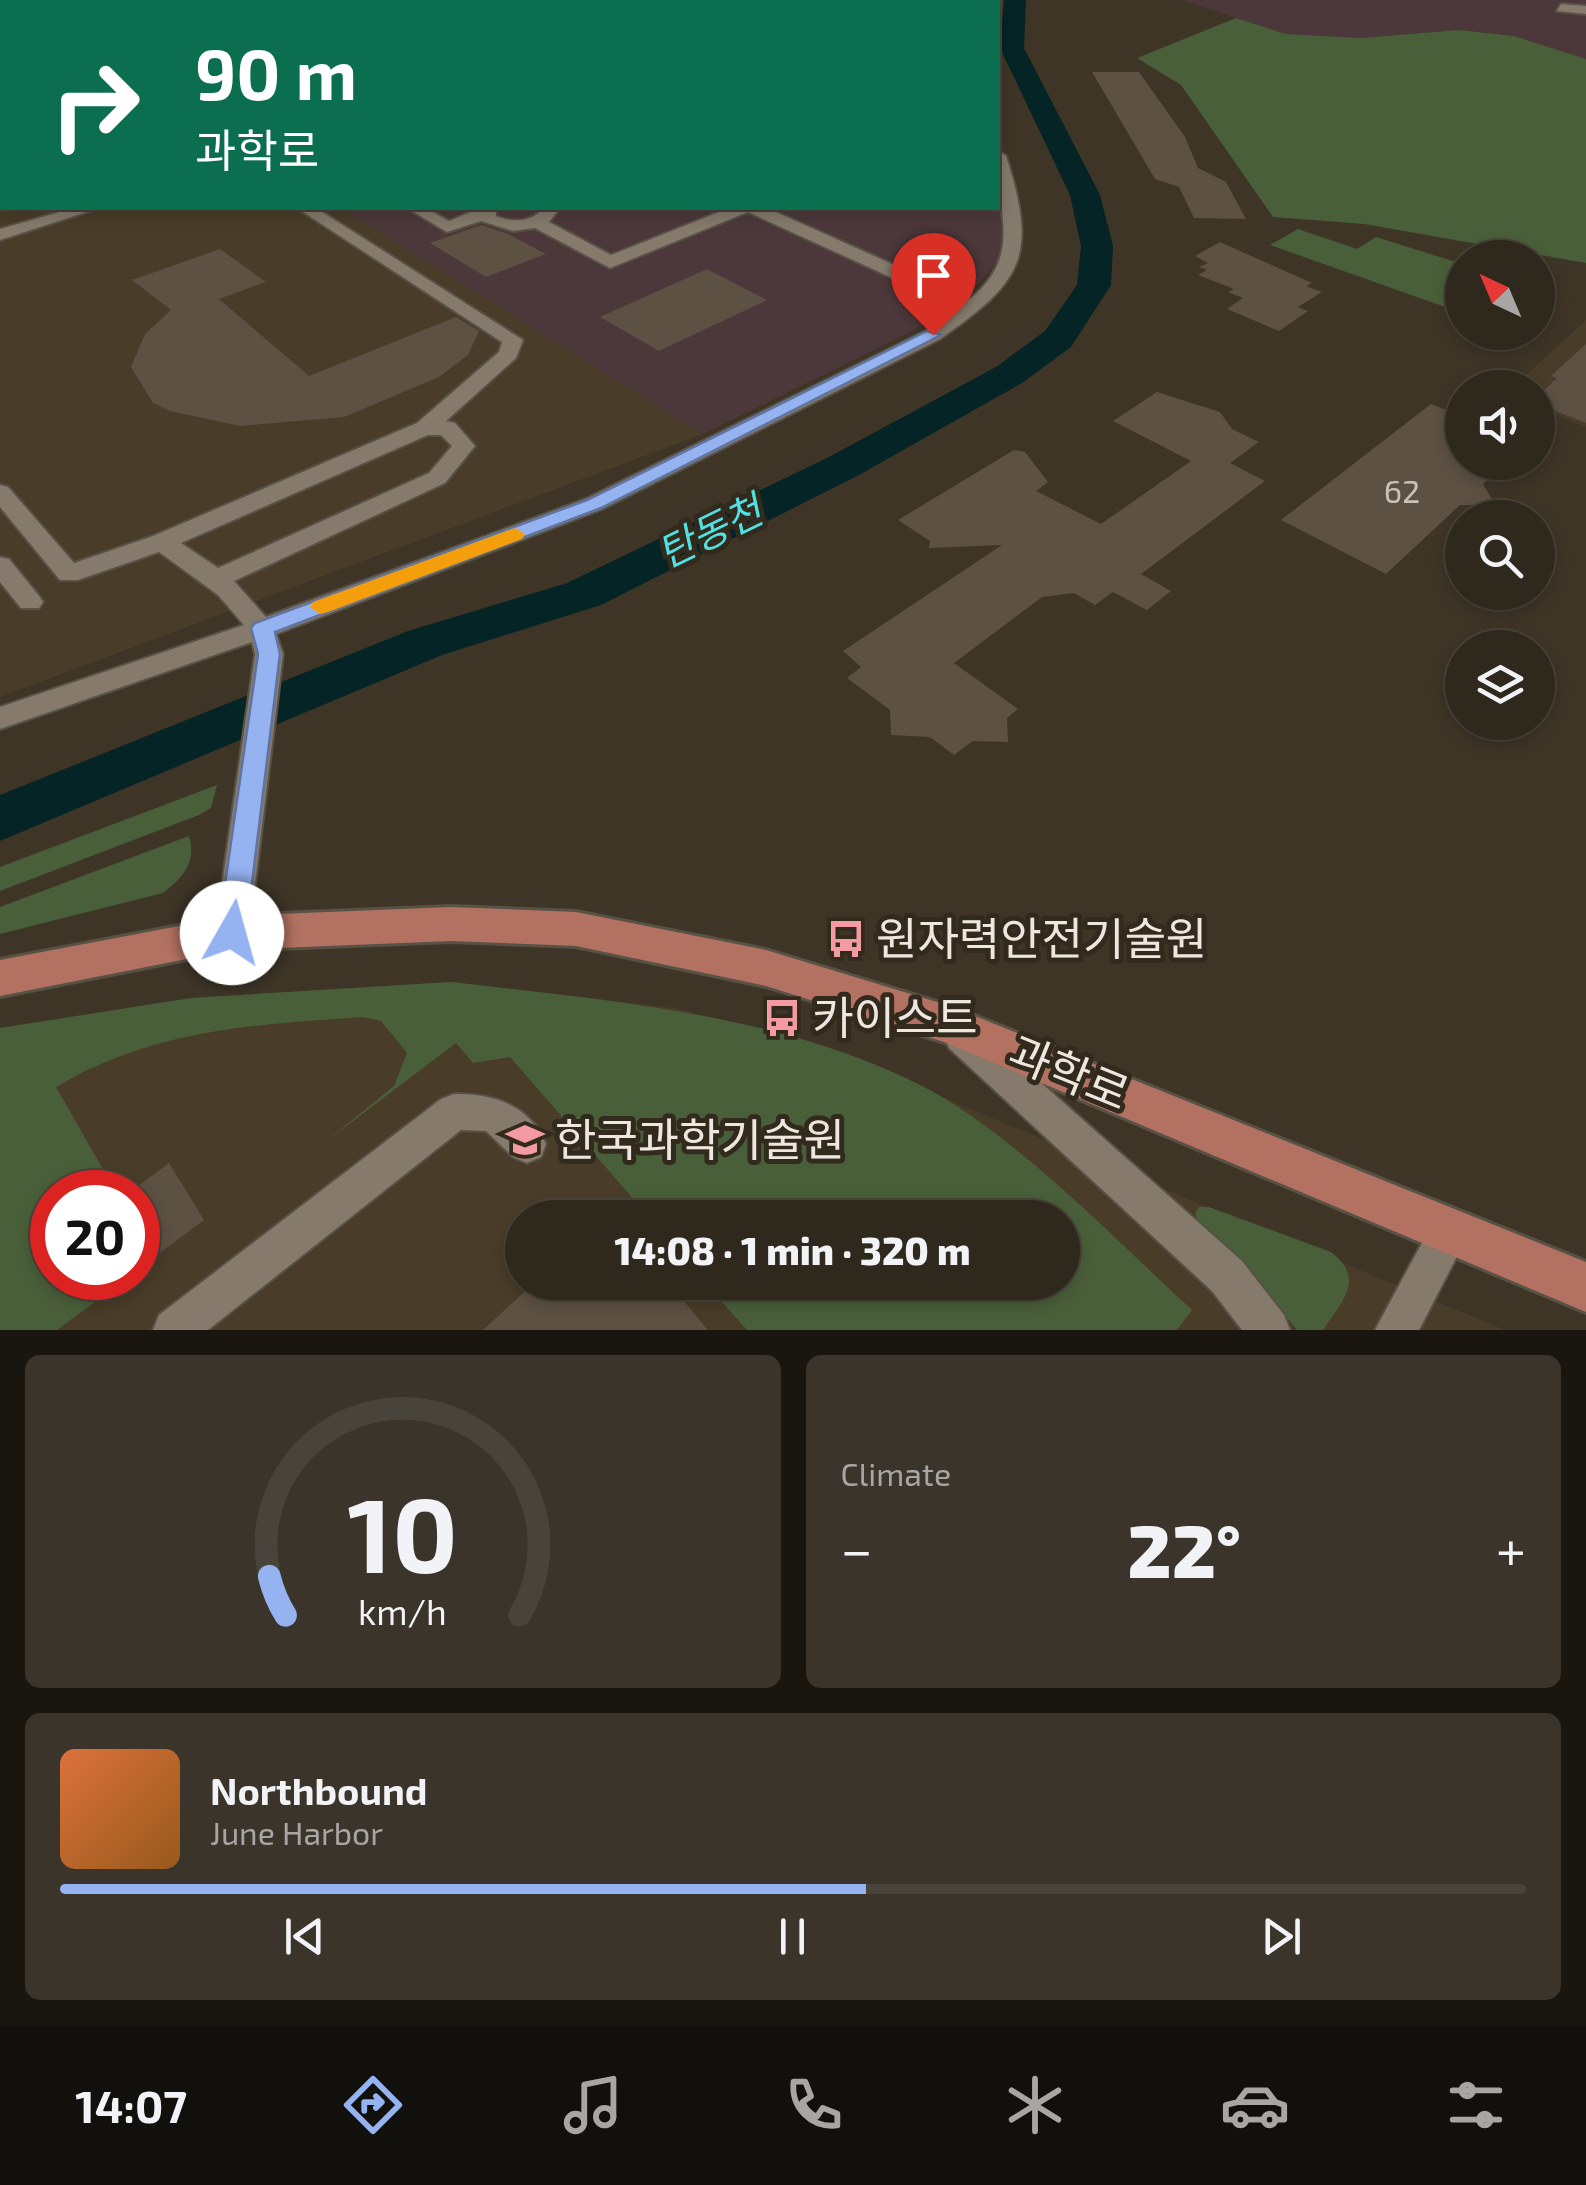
<!DOCTYPE html>
<meta charset="utf-8">
<style>
body{margin:0;font-family:"Exo 2","Noto Sans KR",sans-serif;background:#3a342a;color:#f1f3f6;height:100vh;display:flex;flex-direction:column;font-size:38px;white-space:nowrap}
*{box-sizing:border-box;margin:0}
p{font-size:32px;color:#a7a6a4}
.icon{flex:none;width:55px;height:55px;fill:none;stroke:currentColor;stroke-width:2;stroke-linecap:round;stroke-linejoin:round}
.map{position:relative;height:1330px;overflow:hidden}
.side{display:flex;flex-direction:column;gap:25px;padding:25px;background:#191610;flex:1}
.side>*{flex:none}
.guide{position:absolute;left:0px;top:0px;width:1000px;height:210px;box-shadow:0 5px 15px #0003,0 0 0 2px #49443b;background:#0b6e4f;color:#fff;overflow:hidden}
.needle{width:65px;rotate:316deg}
.buttons{position:absolute;left:1445px;top:240px;display:grid;gap:20px}
.buttons a{display:grid;place-items:center;width:110px;height:110px;border-radius:50%;background:#2e281d;box-shadow:0 5px 15px #0003,0 0 0 2px #49443b;font-size:50px}
.speed{position:absolute;left:30px;top:1170px;display:flex;gap:20px;font-size:50px;font-weight:700;text-align:center}
.speed>*{display:grid;place-content:center;width:130px;height:130px;border-radius:50%;background:#2e281d;box-shadow:0 5px 15px #0003,0 0 0 2px #49443b;line-height:1}
.speed .limit{border:15px solid #d22;background:#fff;color:#111}
.pin{position:absolute;display:grid;place-items:center;width:85px;height:85px;color:#fff;margin:-102px -42px;border-radius:50% 50% 50% 0;rotate:-45deg;box-shadow:0 0 10px #0007}
.pin .icon{rotate:45deg}
.me{position:absolute;width:110px;margin:-55px;rotate:7deg;stroke-linejoin:round;filter:drop-shadow(0 0 8px #0008)}
.turn{display:flex;align-items:center;gap:35px;height:210px;padding:0 30px;font-size:45px}
.turn .icon{width:130px;height:130px;stroke-width:2.5}
.turn b{display:block;font-size:70px;line-height:85px}
.big{font-size:75px;font-weight:800;line-height:1.1}
.side .card{flex:1;display:flex;flex-direction:column;justify-content:center;gap:15px;min-width:0;padding:0 35px;border-radius:15px;background:#3a342a}
.side .dial{align-items:center;gap:0}
.dial svg{height:260px;overflow:visible;fill:none;stroke:#49443b;stroke-width:7;stroke-linecap:round;text-anchor:middle}
.dial text{fill:#f1f3f6;stroke:none}
.song{display:flex;align-items:center;gap:30px}
.cover{width:120px;height:120px;border-radius:15px;background:linear-gradient(135deg,hsl(20 70% 55%),hsl(30 70% 35%))}
.played{height:10px;border-radius:5px;background:linear-gradient(90deg,#95b2f1 55%,#49443b 55%)}
.keys{display:flex;justify-content:space-around;direction:ltr}
.heat{display:flex;justify-content:space-between;align-items:center;font-size:55px;direction:ltr}
.side .tiles{flex:1;display:grid;gap:25px;grid-template-columns:1fr 1fr}
.card:last-child{grid-column:span 2}
.trip{position:absolute;left:505px;top:1200px;width:575px;height:100px;border-radius:50px;background:#2e281d;box-shadow:0 5px 15px #0003,0 0 0 2px #49443b;font-weight:800;line-height:100px;text-align:center}
.menu{display:flex;height:160px;justify-content:space-around;align-items:center;background:#12100c;color:#a7a6a4}
.menu .icon{width:70px;height:70px}
.menu .current{color:#95b2f1}
.menu b{font-size:45px;color:#f1f3f6}
.map>svg:first-child{display:block}
</style>
<div class="map">
<svg width="1586" height="1330" viewBox="0 0 1586 1330">
<rect width="100%" height="100%" fill="#3e3527"/>
<!-- commercial -->
<g fill="#4c383a">
<polygon points="1182,0 1586,0 1586,59 1514,36 1459,30 1361,38 1286,34"/>
<polygon points="998,193 1004,214 1003,255 957,309 703,434 341,208 998,208"/>
</g>
<!-- built -->
<g fill="#493c28" fill-rule="evenodd">
<polygon points="0,23 2,208 341,208 703,434 0,697"/>
<polygon points="1586,320 1586,427 1538,408 1538,388 1512,388"/>
<path d="M451,982L675,1008L823,1048L1505,1330H0V1028L191,998ZM52,1192H138V1278H52ZM522,1218H1062V1282H522Z"/>
</g>
<!-- green -->
<g fill="#495f39">
<polygon points="1236,18 1286,34 1361,38 1459,30 1514,36 1586,59 1586,263 1364,224 1273,217 1181,85 1137,58"/>
<polygon points="1298,229 1357,249 1376,237 1462,264 1462,313 1270,245"/>
<polygon points="217,785 211,808 199,815 0,891 0,867"/>
<path d="M189,836C197,863 182,878 163,893L0,934V907Z"/>
<path d="M451,982C607,1000 782,1014 924,1087C1012,1132 1117,1241 1192,1310L1177,1330H747L705,1283L1062,1282V1218L649,1217L510,1057L473,1063L456,1043L324,1143L394,1086L407,1053L381,1021L363,1017C252,1025 154,1029 56,1087L116,1192H52V1278H127L57,1330H0V1028L191,998Z"/>
<path d="M1199,1207H1209L1331,1252C1366,1279 1342,1301 1323,1330H1297L1246,1267L1199,1222L1195,1213Z"/>
</g>
<g fill="none" stroke-linecap="round" stroke-linejoin="round">
<!-- river -->
<polygon fill="#052425" fill-rule="evenodd" points="1004,0 1026,0 1024,48 1100,195 1113,246 1111,285 1071,347 1022,383 859,475 601,605 442,655 0,841 0,795 408,631 567,583 829,457 996,367 1045,331 1077,285 1081,246 1070,195 1000,48"/>
</g>
<!-- building -->
<g fill="#5c5143">
<polygon points="1092,72 1139,72 1185,137 1198,168 1226,182 1246,219 1194,218 1179,187 1155,179"/>
<polygon points="481,225 506,233 546,254 486,277 430,243"/>
<polygon points="1220,242 1312,283 1306,286 1322,292 1298,307 1308,311 1279,331 1227,309 1243,298 1228,292 1234,289 1198,275 1207,270 1199,267 1208,263 1195,256"/>
<polygon points="220,249 266,282 219,299 309,376 456,317 479,331 468,355 439,377 344,417 240,426 170,411 153,403 131,367 145,334 171,310 132,280"/>
<polygon points="707,269 767,300 659,351 600,317"/>
<polygon points="1586,344 1586,423 1538,404 1538,396 1557,378 1551,376"/>
<polygon points="1157,392 1220,412 1232,429 1259,442 1230,463 1265,481 1141,574 1171,591 1147,610 1113,592 1095,605 1074,593 1042,597 954,663 1018,709 1007,718 1008,742 973,741 954,755 930,737 891,735 890,710 847,678 861,667 843,651 1002,545 929,548 930,541 898,520 1014,450 1025,452 1048,482 1036,491 1101,524 1191,461 1113,421"/>
<polygon points="1431,404 1462,417 1462,462 1509,462 1483,484 1495,505 1460,505 1386,574 1281,520"/>
<polygon points="169,1163 204,1220 153,1258 138,1230 138,1186"/>
<polygon points="535,1282 668,1282 708,1330 483,1330"/>
</g>
<g fill="none" stroke-linecap="round" stroke-linejoin="round">
<!-- minor casing -->
<g stroke="#585146" stroke-width="4">
<g id="minor">
<polygon points="1561,4 1586,6 1586,14 1557,11"/>
<rect x="0" y="146" width="2" height="10"/>
<path d="M998,151L1006,156C1038,257 1023,281 940,339L602,509L276,634L283,654L249,933L244,943L232,947L220,943L215,933L255,654L252,642L0,729V707L244,625L218,595L159,552L78,580H60L0,507V485L8,487L74,563L153,536L417,423L499,352L502,342L297,208H316L523,340L516,358L446,421L455,423L475,446L445,483L234,581L266,617L586,499L926,331L958,308L748,212L610,268L535,228L513,231L481,221L447,232L407,208H426L449,221L480,208H496V216C514,223 531,222 544,208H560L549,222L611,255L729,208H767L970,299C1026,253 994,210 998,151ZM428,435H441L452,446L429,473L218,568L181,543Z"/>
<polygon points="73,208 99,208 0,240 0,229"/>
<polygon points="0,557 9,559 39,596 43,602 39,608 21,608 0,582"/>
<polygon points="962,1019 975,1024 1242,1261 1284,1315 1290,1330 1242,1330 1212,1291 949,1048 944,1036 949,1024"/>
<path d="M454,1094C493,1093 530,1105 546,1144L541,1157L527,1163L513,1157L486,1131L461,1130L208,1330H153L159,1315L441,1099Z"/>
<polygon points="1451,1209 1465,1215 1471,1229 1419,1330 1375,1330 1437,1215"/>
</g>
</g>
<!-- major casing -->
<g stroke="#585146" stroke-width="6">
<polygon id="major" points="451,907 576,912 766,950 950,1006 1586,1262 1586,1312 944,1042 766,986 576,946 451,941 232,950 0,996 0,960 232,916"/>
</g>
<!-- minor -->
<use href="#minor" fill="#857a6b" fill-rule="evenodd"/>
<!-- major -->
<use href="#major" fill="#b37261" fill-rule="evenodd"/>
</g>
<!-- route -->
<polygon fill="#95b2f1" stroke="#61749d" stroke-width="2.5" points="927,331 941,335 601,508 275,632 280,654 246,933 242,941 232,945 222,941 218,933 258,654 251,628 255,623 587,500"/>
<!-- slow -->
<polygon fill="#f59e0b" points="515,528 525,534 522,539 328,612 320,614 310,607 313,602"/>
<!-- icons -->
<defs>
<g id="bus-bare" transform="scale(3)"><path d="M-5-6H5V4H4V6H2V4H-2V6H-4V4H-5ZM-3.5-4V0h7V-4ZM-3.5 1.2v1.5H-2V1.2ZM2 1.2v1.5H3.5V1.2Z" fill="#f49aa3" stroke="#332a1e" stroke-width="2.5" paint-order="stroke"/></g>
<g id="university-bare" transform="scale(3)"><path d="M0-5L7-2L0 1L-7-2ZM-4 1L0 2.5L4 1V4Q0 6-4 4Z" fill="#f49aa3" stroke="#332a1e" stroke-width="2.5" paint-order="stroke"/></g>
</defs>
<g fill-rule="evenodd">
<use href="#bus-bare" x="846" y="939"/>
<use href="#bus-bare" x="782" y="1018"/>
<use href="#university-bare" x="525" y="1140"/>
</g>
<g text-anchor="middle" stroke-width="10" stroke-linejoin="round" paint-order="stroke">
<!-- number labels -->
<g font-size="32" fill="#c9c2b8">
<text x="1402" y="503">62</text>
</g>
<!-- water labels -->
<g font-size="40" font-style="italic" fill="#51e1e2" stroke="#332a1e">
<text transform="translate(710 532) rotate(-26)" y="14">탄동천</text>
</g>
<!-- near-poi labels -->
<g font-size="45" fill="#ede7df" stroke="#332a1e" text-anchor="start">
<text x="876" y="955">원자력안전기술원</text>
<text x="812" y="1034">카이스트</text>
<text x="555" y="1156">한국과학기술원</text>
</g>
<!-- near-street labels -->
<g font-size="45" fill="#ede7df" stroke="#332a1e">
<text transform="translate(1069 1073) rotate(22)" y="16">과학로</text>
</g>
</g>
</svg>
<div class="buttons">
<a><svg class="needle" viewBox="-14 -14 28 28"><path d="M0-13l5 13h-10z" fill="#e53935"/><path d="M0 13l5-13h-10z" fill="#a7a6a4"/></svg></a>
<a><svg class="icon" aria-label="sound" viewBox="0 0 24 24"><path d="M4 9h4l5-4v14l-5-4H4zM17 9q2 3 0 6"/></svg></a>
<a><svg class="icon" aria-label="search" viewBox="0 0 24 24"><circle cx="10" cy="10" r="6"/><path d="M15 15l6 6"/></svg></a>
<a><svg class="icon" aria-label="layers" viewBox="0 0 24 24"><path d="M12 4l9 5-9 5-9-5zM3 14l9 5 9-5"/></svg></a>
</div>
<div class="speed"><div class="limit">20</div></div>
<div class="pin" style="left:933px;top:335px;background:#d93025"><svg class="icon" aria-label="arrive" viewBox="0 0 24 24"><path d="M6 21V4h12l-3 4 3 4H6"/></svg></div>
<svg class="me" style="left:232px;top:933px" viewBox="-20 -20 40 40"><circle r="19" fill="#fff"/><path d="M0-13L10 11 0 6-10 11z" fill="#95b2f1"/></svg>
<div class="trip">14:08 · 1 min · 320 m</div>
<div class="guide">
<div class="turn"><svg class="icon" aria-label="right" viewBox="0 0 24 24"><path d="M7 20v-9h11M14 6l5 5-5 5"/></svg><div><b>90 m</b>과학로</div></div>
</div>
</div>
<section class="side">
<div class="tiles">
<div class="card dial"><svg viewBox="0 0 100 80">
<path d="M14 69A42 42 0 1 1 86 69"/>
<path d="M14 69A42 42 0 0 1 9 57" stroke="#95b2f1"/>
<text x="50" y="56" font-size="32" font-weight="700">10</text>
<text x="50" y="72" font-size="11">km/h</text>
</svg></div>
<div class="card"><p>Climate</p>
<div class="heat"><a>−</a><b class="big">22°</b><a>+</a></div>
</div>
<div class="card">
<div class="song"><i class="cover"></i><div><b>Northbound</b><p>June Harbor</p></div></div>
<div class="played"></div>
<div class="keys"><svg class="icon" aria-label="previous" viewBox="0 0 24 24"><path d="M18 5L8 12l10 7zM5 5v14"/></svg><svg class="icon" aria-label="pause" viewBox="0 0 24 24"><path d="M8 5v14M16 5v14"/></svg><svg class="icon" aria-label="next" viewBox="0 0 24 24"><path d="M6 5l10 7-10 7zM19 5v14"/></svg></div>
</div>
</div>
</section>
<nav class="menu">
<b>14:07</b>
<svg class="icon current" aria-label="directions" viewBox="0 0 24 24"><path d="M12 3l9 9-9 9-9-9zM9 14v-3h6M13 9l2 2-2 2"/></svg>
<svg class="icon" aria-label="music" viewBox="0 0 24 24"><path d="M9 18V5l10-2v13"/><circle cx="6" cy="18" r="3"/><circle cx="16" cy="16" r="3"/></svg>
<svg class="icon" aria-label="phone" viewBox="0 0 24 24"><path d="M5 4h4l2 5-3 2q2 4 5 5l2-3 5 2v4C11 20 4 13 5 4z"/></svg>
<svg class="icon" aria-label="climate" viewBox="0 0 24 24"><path d="M12 3v18M4 7l16 10M4 17L20 7"/></svg>
<svg class="icon" aria-label="car" viewBox="0 0 24 24"><path d="M5 17H2v-5l4-1 3-4h7l3 4 3 1v5h-3M9 17h6M6 11h13"/><circle cx="7" cy="17" r="2"/><circle cx="17" cy="17" r="2"/></svg>
<svg class="icon" aria-label="filters" viewBox="0 0 24 24"><path d="M4 7h16M4 17h16"/><circle cx="9" cy="7" r="2"/><circle cx="15" cy="17" r="2"/></svg>
</nav>
